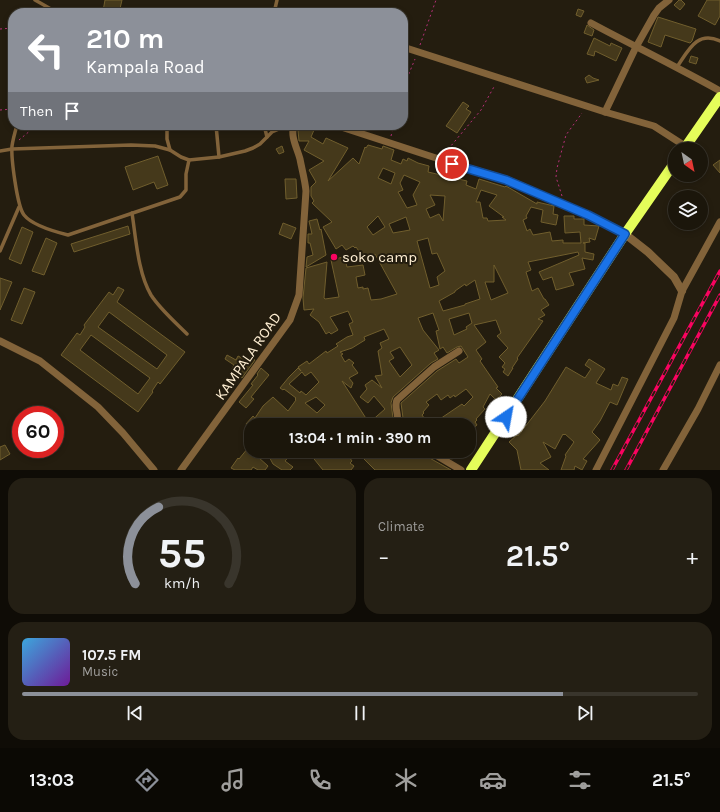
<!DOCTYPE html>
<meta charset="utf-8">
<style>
body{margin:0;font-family:Karla,sans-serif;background:#241f14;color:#f1f3f6;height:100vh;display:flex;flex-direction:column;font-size:15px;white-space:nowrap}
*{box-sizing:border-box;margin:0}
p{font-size:13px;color:#a09f9d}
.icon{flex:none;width:22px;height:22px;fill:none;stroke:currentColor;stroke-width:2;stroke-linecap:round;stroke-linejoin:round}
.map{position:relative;height:470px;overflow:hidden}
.panel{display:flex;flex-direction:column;gap:8px;padding:8px;background:#0f0c06;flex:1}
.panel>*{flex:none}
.hud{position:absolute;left:8px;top:8px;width:400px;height:122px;border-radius:16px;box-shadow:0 2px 6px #0003,0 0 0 1px #39352c;background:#8c9099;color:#fff;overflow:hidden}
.needle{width:26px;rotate:147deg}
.buttons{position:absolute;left:668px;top:142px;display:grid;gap:8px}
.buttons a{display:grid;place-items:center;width:40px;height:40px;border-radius:50%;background:#1b160b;box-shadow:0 2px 6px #0003,0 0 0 1px #39352c;font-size:20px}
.speed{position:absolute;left:12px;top:406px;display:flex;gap:8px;font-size:20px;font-weight:700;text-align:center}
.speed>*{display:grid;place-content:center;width:52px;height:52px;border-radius:50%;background:#1b160b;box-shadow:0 2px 6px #0003,0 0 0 1px #39352c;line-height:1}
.speed .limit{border:6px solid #d22;background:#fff;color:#111}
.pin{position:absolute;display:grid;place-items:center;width:34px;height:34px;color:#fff;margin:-17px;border:2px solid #fff;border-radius:50%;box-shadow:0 1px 4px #0007}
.me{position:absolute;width:44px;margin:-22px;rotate:33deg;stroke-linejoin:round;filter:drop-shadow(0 0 3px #0008)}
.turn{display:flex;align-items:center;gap:14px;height:84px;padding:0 12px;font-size:18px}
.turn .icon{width:52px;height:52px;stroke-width:2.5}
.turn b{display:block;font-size:28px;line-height:34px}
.then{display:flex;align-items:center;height:38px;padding:0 12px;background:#0003;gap:8px;font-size:15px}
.big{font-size:30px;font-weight:700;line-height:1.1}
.panel .tile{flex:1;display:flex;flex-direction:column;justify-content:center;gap:6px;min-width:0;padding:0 14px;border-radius:16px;background:#241f14}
.panel .dial{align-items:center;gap:0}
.dial svg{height:104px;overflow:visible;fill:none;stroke:#39352c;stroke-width:7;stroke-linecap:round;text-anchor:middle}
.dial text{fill:#f1f3f6;stroke:none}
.song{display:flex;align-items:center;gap:12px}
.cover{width:48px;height:48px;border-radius:6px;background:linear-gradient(135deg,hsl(200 70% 55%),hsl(280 70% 35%))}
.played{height:4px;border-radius:2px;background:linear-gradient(90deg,#8c9099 80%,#39352c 80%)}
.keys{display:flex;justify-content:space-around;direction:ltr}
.heat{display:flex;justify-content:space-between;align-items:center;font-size:22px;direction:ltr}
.panel .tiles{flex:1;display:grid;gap:8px;grid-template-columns:1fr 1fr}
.tile:last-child{grid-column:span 2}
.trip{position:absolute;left:244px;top:418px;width:232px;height:40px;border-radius:16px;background:#1b160b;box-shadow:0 2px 6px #0003,0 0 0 1px #39352c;font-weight:700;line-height:40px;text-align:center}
.menu{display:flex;height:64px;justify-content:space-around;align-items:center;background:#0b0904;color:#a09f9d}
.menu .icon{width:28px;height:28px}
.menu .active{color:#8c9099}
.menu b{font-size:18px;color:#f1f3f6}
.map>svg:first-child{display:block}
</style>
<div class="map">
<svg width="720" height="470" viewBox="0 0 720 470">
<rect width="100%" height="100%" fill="#241d0f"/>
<!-- building -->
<g fill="#45391b" stroke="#705e2d" fill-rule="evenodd">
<polygon points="105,0 122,0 119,13 103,11"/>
<polygon points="679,0 681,0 685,4 680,10 674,5"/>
<polygon points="707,0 720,0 720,16 715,25 698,16"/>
<polygon points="578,9 584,11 581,17 576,15"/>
<polygon points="658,17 696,29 692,41 690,43 665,35 661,47 648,42"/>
<polygon points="587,25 594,30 592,36 584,33"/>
<polygon points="594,38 610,46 611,43 622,48 616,61 595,51 594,56 587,54"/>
<polygon points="691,56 698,58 696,64 689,62"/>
<polygon points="589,75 593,78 599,80 587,83 585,78"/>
<polygon points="463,102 469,106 466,109 471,112 457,133 446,126"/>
<path d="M302,129L314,130L311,137L323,144L326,138L348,148L328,181L353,158L359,164L365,147L366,148L368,145L382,149L383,146L394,150L391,160L401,164L403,159L407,161L408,158L418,163L429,166L428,172L467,181L466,185L476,189L479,179L505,187L506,186L537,204V202L554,206L553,214L558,215L556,225L541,222L543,210L531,207L526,216L527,218L523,220L527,231L530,229L533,235L550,232L552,241L563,240V243H581L580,232L565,233L564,216H574V219H584V225L599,226L595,240L589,238L590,242L583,243H585V252L594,254L593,260L582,258L585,269L569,273L574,285L556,290L552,277L543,280L539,272L579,255L578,252L528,262L531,270L526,272L532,291L538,288L544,299H545L549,305L541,310L545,315L538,319L543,321L517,358L518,359L512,368H513L508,376L503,372L505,369L502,367L505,363L499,357L508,348L497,336L501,333L496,320L474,325L486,342L476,350L482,359L480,361L491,377L498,387L496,388L502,394L496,400L490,394L483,407L485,409L476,419L477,420L475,422L477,425L472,429L476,433V435L469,443V425H466L463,421L458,425H431L462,404L464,406L473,397L466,389L455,397L454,395L450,398L448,395L441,400L437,394L426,402L429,405L423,412L424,413L422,415L429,425H401L403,418L401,403L437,371L456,359L459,363L468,357L461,346L457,347L447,353L443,347L440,349L436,331L439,330L433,313L418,318L423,330L439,350L434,353L438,359L431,363L393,397L391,403L393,418L391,425L387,424L386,425H342L336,419L331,425H325L318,421L312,425H264L257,421L254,425H251L250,429L246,424L253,416L255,418L263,406L273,397L288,411L296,400L295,399L296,398L284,389L283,390L280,388L289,377L298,368L301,371L298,367L307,361L309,364L326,351L327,353L338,346L336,344L347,337L353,335L349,324L353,322L348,311L330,317L338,330L331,334L329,332L326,334L319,322L310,315L314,309L304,310L303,298L306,268L327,262L324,298L325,299L339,297L331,260L343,257L346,263L347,267L363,265L365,275L356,277L358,288L363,287V289L368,288L371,300L381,299L397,294L375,254L366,261L356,247L355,248L353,246L346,250L342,245L336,249L323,227L332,222L312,203L314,201L311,196V187L316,182L309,170L324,161L304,150L309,141H299L298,130H302ZM383,168L395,173L391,184L378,178ZM404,175L420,182L413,195L417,205L407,208L398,192L403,190L400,183ZM481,190L497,195L489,206L504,217H502L506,220L488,221L487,218H483L480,202H476ZM430,195L445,196L443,221L439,214L430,218L426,209L435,205ZM378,216L385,227L373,235L367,227ZM406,217L410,230L393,233L389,224ZM428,238L432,254L437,253L445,271L437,277L439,285L430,288L417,241ZM494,265L508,293L491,300L485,282H494ZM475,280L480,299L465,304V305L443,311L439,301L455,292V291L465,284L466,286ZM469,313L472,323L466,327L467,329L454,335L449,319ZM384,329L389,339L380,343L382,348L378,351L382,375L375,376L382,388L372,380L365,385L367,389L360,397L368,403L374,396L385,409L369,423L342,381L351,388L353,383L349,378L358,373L352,365L354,363L349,359L345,362L341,355L343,354L340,352L352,348L365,340L364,337ZM400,347L412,365L400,377L389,361L394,358L390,352ZM302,372L305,376L311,372L319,382L306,395L301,391L300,393L289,384ZM316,397L325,405L317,413L305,403Z"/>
<polygon points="282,146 284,152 279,154 276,149"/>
<polygon points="158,156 168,185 157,189 154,182 133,190 125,167"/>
<polygon points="720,160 720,173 713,165"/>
<polygon points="285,179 296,179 297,198 286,199"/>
<polygon points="317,219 320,230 321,229 326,255 306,267 307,257 313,255 310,243 308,243 308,234 312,234 309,221"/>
<polygon points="283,223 296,228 291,239 279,234"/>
<polygon points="128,226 130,234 74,252 71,244"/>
<polygon points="22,227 33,232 21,264 9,259"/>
<polygon points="46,238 57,243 44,275 32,271"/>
<polygon points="0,278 12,282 0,310"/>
<path d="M118,287L124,290L117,302L185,352L160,384L158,382L152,391L153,392L138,412L61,355L77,333L80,335L85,327L84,325L109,292L113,295ZM109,312L167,355L157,369L98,327ZM91,335L150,378L138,394L80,350Z"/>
<polygon points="24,288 35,292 22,324 11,320"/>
<polygon points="227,355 236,360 238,356 248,361 251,358 255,360 242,378 238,375 239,373 232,369 234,365 225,359"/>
<polygon points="589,359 605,369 596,383 611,390 613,384 618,386 622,377 628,379 617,405 610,402 600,421 592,432 600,440 583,459 587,461 582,470 575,466 574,470 561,470 566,456 565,455 574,442 565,434 564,435 563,434 555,449 543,442 551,457 540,463 549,470 521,470 517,450 509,442 517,435 518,436 545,401 566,367 585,378 591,369 585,365"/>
<polygon points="261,368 269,375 251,397 254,399 246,408 239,402 253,385 251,384 258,375 257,374"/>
<polygon points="5,445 10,454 0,460 0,447"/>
<polygon points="248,448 268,466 265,470 258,470 253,467 251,470 235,470 231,468 238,458 239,459"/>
<polygon points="266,451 294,451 285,461 293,467 290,470 282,470 273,464"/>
<polygon points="305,451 345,451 352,461 350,463 354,466 351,470 323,470 310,454 305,459 301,455"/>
<polygon points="361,451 390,451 396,456 399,451 417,451 451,470 375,470 364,459 366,457"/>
<polygon points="439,451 463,451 452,459"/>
</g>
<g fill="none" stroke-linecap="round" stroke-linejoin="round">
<!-- path -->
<g stroke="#b53077" stroke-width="1" stroke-dasharray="2 3" stroke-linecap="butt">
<polyline points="0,29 13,28"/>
<polyline points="420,45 436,0"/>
<polyline points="403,88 415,59"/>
<polyline points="0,110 13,109"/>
<polyline points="33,130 46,125"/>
<polyline points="391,136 394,125"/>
<polyline points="19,140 37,125"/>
<polyline points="445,153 481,110 495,85"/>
<polyline points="562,196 556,177 557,168 566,135 582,113"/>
</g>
<!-- service -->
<g stroke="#82633a" stroke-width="3.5">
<polyline points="35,0 58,13"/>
<polyline points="274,13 277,0"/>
<path d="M677,67C688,51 697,30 720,41"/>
<path d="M17,125C15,132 13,139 12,146C11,158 17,206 24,215C32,225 56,232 68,235L180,197L186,190V174L189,160"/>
<polyline points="167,125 167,139 170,150"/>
<polyline points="216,125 219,157"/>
<polyline points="264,125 267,137"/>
<polyline points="0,151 12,149 131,145 155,146 170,150 181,157 189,160 219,157 245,151 253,148 260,144 272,132 279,129 293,128"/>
<path d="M132,213C136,239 138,273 151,295C160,309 175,322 187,334"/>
<polyline points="0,251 19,207"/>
</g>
<!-- minor -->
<g stroke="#82633a" stroke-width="7">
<path d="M591,23C634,46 677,67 720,91"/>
<polyline points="403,47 605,112 654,126 685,146"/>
<polyline points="605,112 636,47 654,15 659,8 669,0"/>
<polyline points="335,125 439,159 506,179 588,215 625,234"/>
<polyline points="0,341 40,361 98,407 123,433 154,470"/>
<path d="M396,425C401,415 393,409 397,400L434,367L459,351"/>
<polyline points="429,451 461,470"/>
<path d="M181,470L290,320L299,295L306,191C305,180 302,170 300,159C297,148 290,136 294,125"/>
<polyline points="596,470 674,318 682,291 720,222"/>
<polyline points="663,470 698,409 720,365"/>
</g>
<!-- tertiary -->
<polyline stroke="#82633a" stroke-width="8" points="625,234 648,252 674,277 682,291"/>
<!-- primary -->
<g stroke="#e5fd5a" stroke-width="10">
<polyline points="684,149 720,97"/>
<polyline points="471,470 625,234 675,162"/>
</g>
<!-- rail casing -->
<g stroke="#fa0360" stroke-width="3.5">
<g id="rail">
<polyline points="612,470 720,271"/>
<polyline points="626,470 720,295"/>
</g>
</g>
<!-- rail -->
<use href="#rail" stroke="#241d0f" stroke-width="2" stroke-dasharray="6" stroke-linecap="butt"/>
</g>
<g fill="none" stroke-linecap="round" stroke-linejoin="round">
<!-- route casing -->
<g stroke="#114b97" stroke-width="10">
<polyline id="route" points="452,164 506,180 588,215 625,234 506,417"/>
</g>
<!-- route -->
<use href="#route" stroke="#1a73e8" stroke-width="7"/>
</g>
<!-- markers -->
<circle fill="#fa0360" stroke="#241d0f" stroke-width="1.5" cx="334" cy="257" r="4"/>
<g text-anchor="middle" stroke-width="4" stroke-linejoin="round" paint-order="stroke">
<!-- poi labels -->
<g font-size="15" fill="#feeed2" stroke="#241d0f" text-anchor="start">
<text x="342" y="262">soko camp</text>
</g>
<!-- street labels -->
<g font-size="15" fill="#feeed2" stroke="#241d0f">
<text transform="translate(248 356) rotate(-55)" y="5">KAMPALA ROAD</text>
</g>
</g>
</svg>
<div class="buttons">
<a><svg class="needle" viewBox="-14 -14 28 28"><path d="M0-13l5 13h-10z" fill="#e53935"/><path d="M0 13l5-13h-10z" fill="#a09f9d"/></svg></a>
<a><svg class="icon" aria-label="layers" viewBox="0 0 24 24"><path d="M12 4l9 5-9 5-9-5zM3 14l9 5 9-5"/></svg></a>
</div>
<div class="speed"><div class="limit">60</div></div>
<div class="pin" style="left:452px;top:164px;background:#d93025"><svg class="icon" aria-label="arrive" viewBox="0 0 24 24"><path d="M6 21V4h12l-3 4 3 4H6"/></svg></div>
<svg class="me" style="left:506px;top:417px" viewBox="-20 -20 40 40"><circle r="19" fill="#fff"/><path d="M0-13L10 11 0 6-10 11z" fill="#1a73e8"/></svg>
<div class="trip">13:04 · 1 min · 390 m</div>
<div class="hud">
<div class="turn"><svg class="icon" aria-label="left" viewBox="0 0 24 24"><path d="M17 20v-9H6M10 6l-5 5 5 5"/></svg><div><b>210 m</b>Kampala Road</div></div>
<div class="then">Then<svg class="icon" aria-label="arrive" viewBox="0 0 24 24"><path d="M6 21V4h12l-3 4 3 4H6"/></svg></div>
</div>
</div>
<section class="panel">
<div class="tiles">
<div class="tile dial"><svg viewBox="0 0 100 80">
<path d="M14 69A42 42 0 1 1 86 69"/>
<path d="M14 69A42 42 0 0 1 32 10" stroke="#8c9099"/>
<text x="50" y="56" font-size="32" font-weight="700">55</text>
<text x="50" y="72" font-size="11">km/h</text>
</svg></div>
<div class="tile"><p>Climate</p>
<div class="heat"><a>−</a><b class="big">21.5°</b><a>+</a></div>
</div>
<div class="tile">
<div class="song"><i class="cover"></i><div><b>107.5 FM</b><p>Music</p></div></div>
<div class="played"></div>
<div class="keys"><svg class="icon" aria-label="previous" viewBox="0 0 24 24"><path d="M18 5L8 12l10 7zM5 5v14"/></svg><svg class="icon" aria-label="pause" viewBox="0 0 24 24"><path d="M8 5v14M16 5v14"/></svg><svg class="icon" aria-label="next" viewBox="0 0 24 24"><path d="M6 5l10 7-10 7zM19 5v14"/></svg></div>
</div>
</div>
</section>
<nav class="menu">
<b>13:03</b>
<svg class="icon active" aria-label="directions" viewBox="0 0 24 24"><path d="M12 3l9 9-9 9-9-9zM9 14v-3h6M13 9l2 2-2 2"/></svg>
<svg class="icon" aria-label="music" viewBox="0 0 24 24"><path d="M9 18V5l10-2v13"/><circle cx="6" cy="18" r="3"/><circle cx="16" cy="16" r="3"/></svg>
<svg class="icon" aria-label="phone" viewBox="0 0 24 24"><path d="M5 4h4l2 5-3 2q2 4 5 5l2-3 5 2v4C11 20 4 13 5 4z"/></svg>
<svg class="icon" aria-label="climate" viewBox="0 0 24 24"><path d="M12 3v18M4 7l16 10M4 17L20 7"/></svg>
<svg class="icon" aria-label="car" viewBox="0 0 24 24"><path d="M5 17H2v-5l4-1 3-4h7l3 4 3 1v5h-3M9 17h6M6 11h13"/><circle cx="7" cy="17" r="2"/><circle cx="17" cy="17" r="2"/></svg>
<svg class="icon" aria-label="filters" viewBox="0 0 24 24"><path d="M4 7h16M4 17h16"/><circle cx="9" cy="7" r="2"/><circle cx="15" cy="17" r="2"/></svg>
<b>21.5°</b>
</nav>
